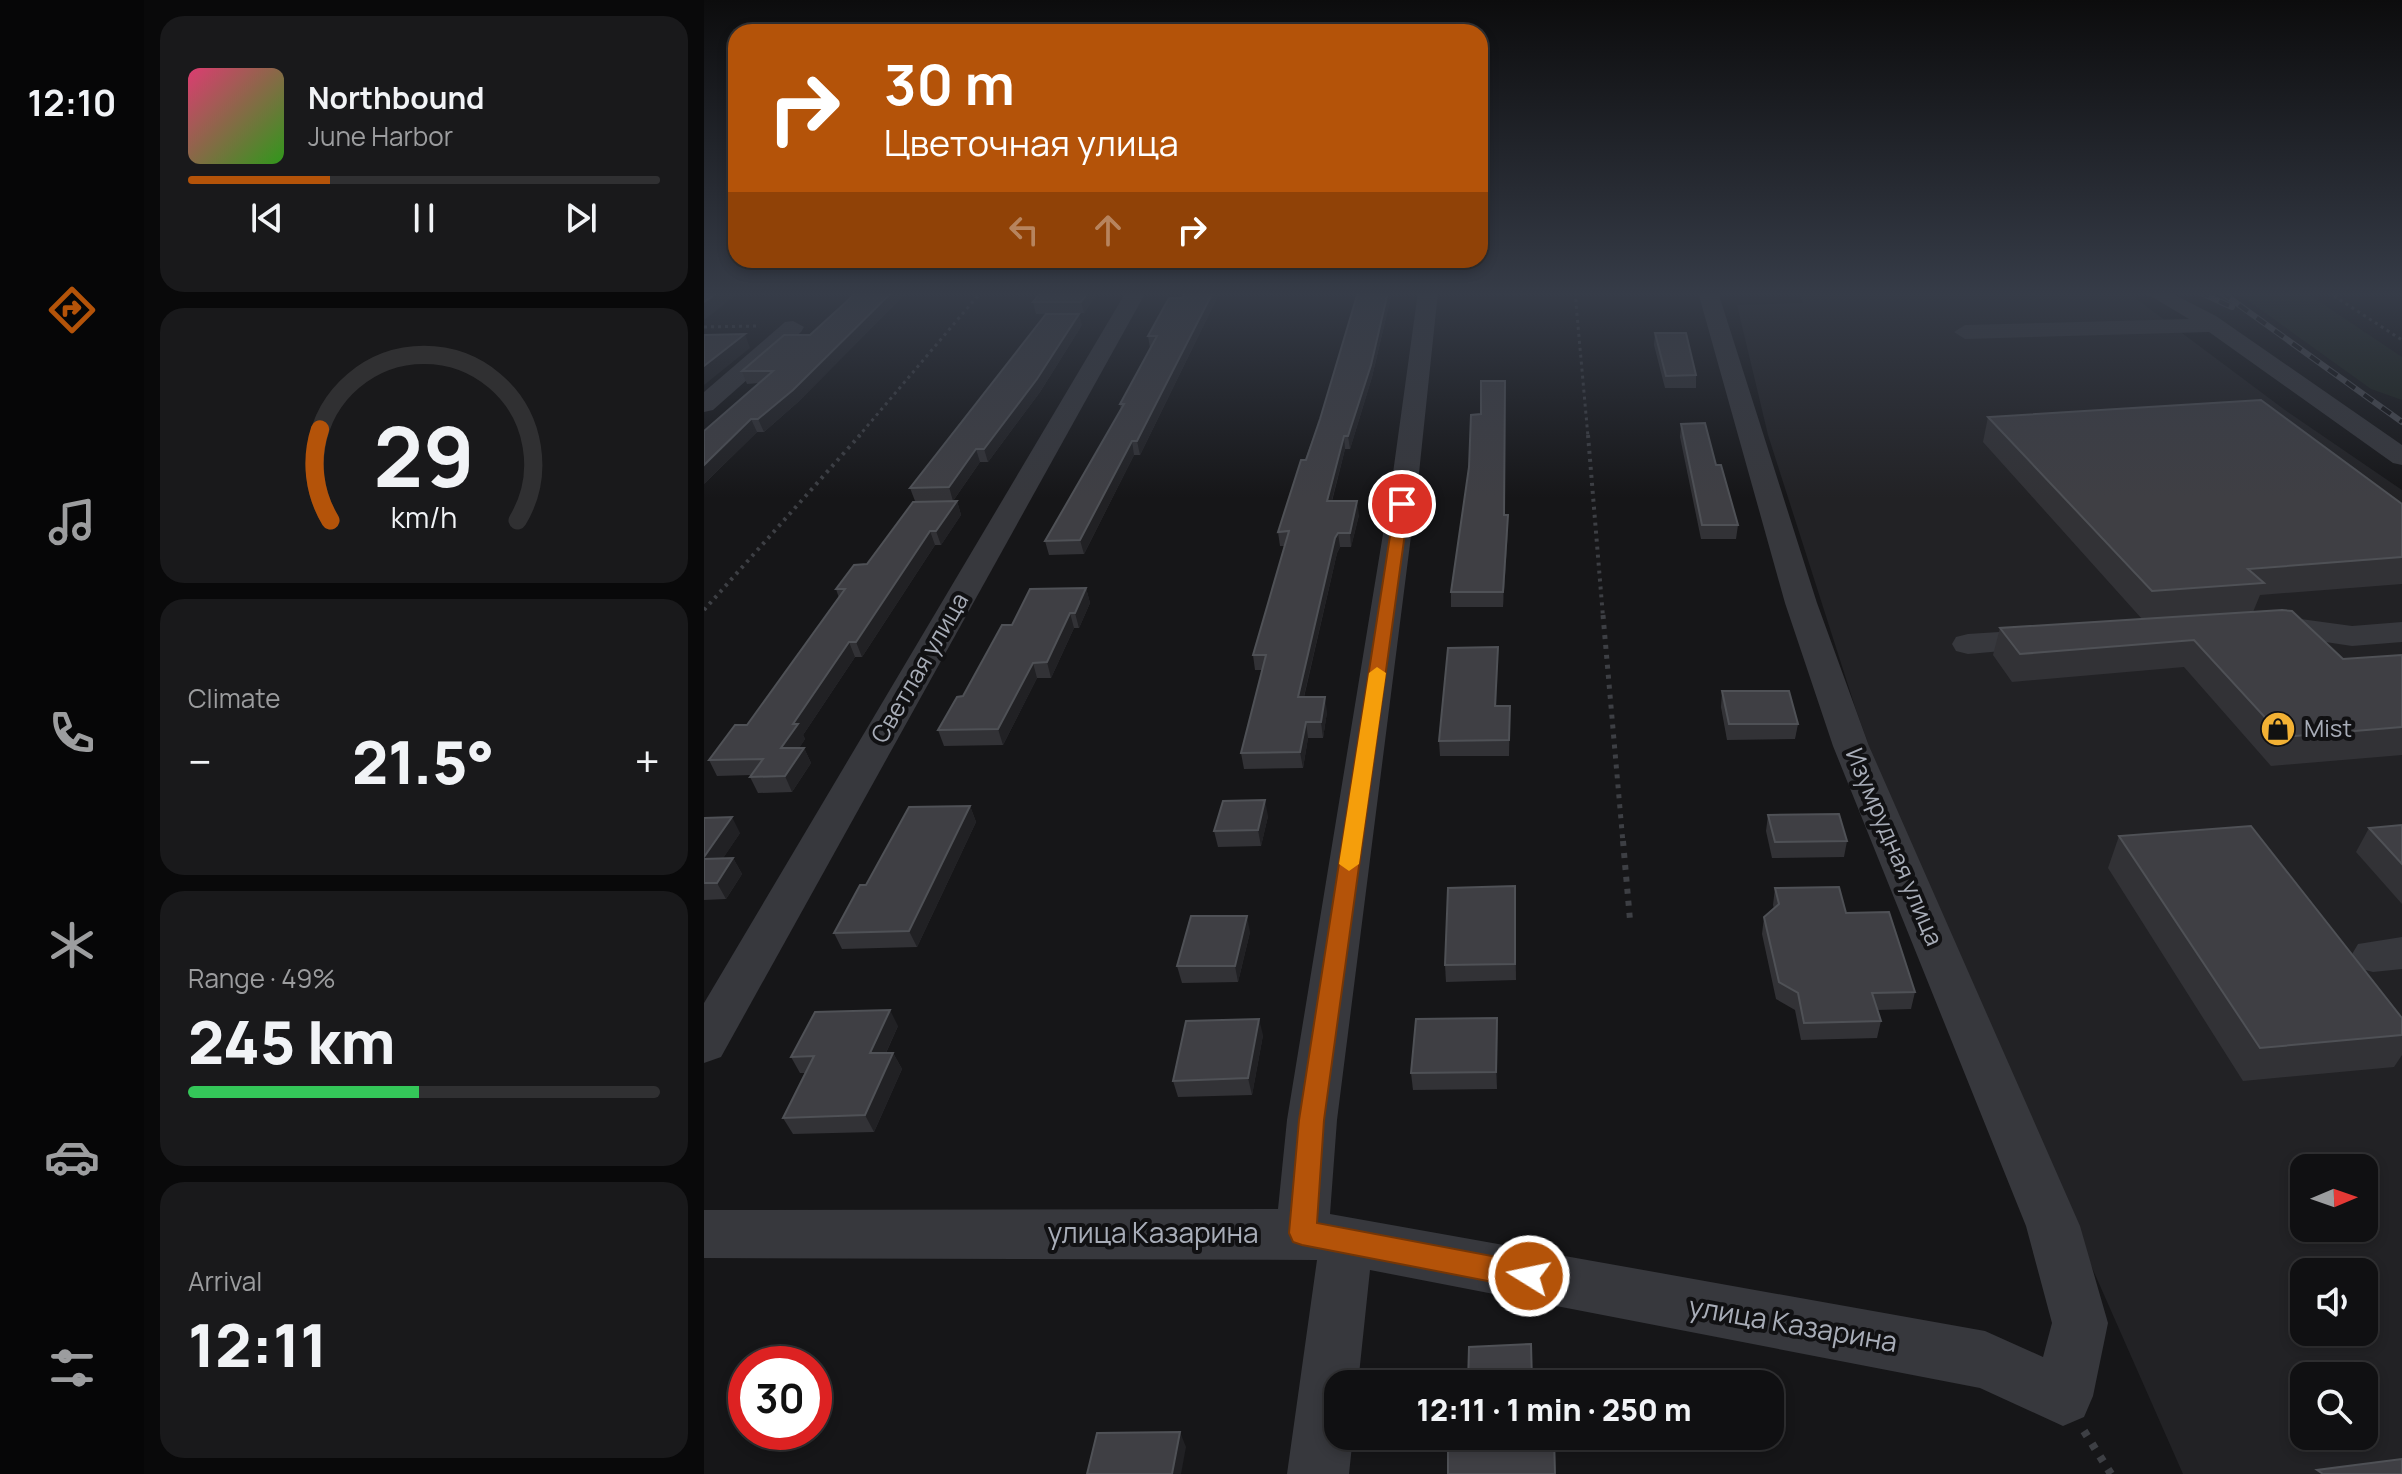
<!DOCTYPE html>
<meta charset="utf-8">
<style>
body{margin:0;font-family:Manrope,sans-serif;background:#19191b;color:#f1f3f6;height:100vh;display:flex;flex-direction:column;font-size:30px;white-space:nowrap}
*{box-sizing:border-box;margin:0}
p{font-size:26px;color:#9c9d9f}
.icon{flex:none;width:44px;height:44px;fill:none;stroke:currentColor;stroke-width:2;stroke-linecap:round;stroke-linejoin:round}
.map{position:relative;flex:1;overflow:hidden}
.drawer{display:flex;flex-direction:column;gap:16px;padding:16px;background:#09090a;width:560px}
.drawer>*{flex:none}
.hud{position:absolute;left:24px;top:24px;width:760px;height:244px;border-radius:24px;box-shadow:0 4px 12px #0003,0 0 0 2px #303032;background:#b45309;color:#fff;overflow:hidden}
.needle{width:52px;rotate:88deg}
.fabs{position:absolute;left:1586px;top:1154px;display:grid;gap:16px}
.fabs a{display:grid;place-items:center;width:88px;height:88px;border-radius:16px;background:#101012;box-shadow:0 4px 12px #0003,0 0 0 2px #303032;font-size:40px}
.speed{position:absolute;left:24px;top:1346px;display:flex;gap:16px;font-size:40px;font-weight:700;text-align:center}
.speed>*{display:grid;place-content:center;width:104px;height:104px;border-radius:50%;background:#101012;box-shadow:0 4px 12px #0003,0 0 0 2px #303032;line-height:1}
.speed .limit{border:12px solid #d22;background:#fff;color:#111}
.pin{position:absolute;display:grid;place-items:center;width:68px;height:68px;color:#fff;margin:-34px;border:4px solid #fff;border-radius:50%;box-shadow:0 2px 8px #0007}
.me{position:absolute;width:88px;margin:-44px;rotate:280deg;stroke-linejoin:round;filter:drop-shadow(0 0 6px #0008)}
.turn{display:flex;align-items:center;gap:28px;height:168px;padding:0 24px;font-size:36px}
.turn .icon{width:104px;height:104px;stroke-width:2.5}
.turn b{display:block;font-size:56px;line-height:68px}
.lanes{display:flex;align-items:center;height:76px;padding:0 24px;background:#0003;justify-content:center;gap:40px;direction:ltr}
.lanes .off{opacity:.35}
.big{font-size:60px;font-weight:800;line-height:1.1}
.drawer .widget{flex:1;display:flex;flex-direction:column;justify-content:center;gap:12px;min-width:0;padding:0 28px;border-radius:24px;background:#19191b}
.drawer .dial{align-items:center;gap:0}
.dial svg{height:208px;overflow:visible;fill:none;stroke:#303032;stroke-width:7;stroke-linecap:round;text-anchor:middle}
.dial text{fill:#f1f3f6;stroke:none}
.song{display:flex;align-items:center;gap:24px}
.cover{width:96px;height:96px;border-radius:12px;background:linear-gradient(135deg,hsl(340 70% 55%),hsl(110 70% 35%))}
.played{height:8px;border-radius:4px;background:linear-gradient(90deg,#b45309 30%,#303032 30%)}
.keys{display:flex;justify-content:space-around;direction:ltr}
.heat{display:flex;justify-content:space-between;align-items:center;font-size:44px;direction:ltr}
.charge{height:12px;border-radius:6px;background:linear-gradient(90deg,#34c759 49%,#303032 0)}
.trip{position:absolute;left:620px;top:1370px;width:460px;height:80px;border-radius:24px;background:#101012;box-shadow:0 4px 12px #0003,0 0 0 2px #303032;font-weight:800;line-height:80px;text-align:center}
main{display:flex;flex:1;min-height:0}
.tab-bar{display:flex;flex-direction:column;width:144px;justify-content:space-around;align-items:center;background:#060607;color:#9c9d9f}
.tab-bar .icon{width:56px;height:56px}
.tab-bar .on{color:#b45309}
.tab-bar b{font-size:36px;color:#f1f3f6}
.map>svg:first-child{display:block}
</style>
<main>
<nav class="tab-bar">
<b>12:10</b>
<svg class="icon on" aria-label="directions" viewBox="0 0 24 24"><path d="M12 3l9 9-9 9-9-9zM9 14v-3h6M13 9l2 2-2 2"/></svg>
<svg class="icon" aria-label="music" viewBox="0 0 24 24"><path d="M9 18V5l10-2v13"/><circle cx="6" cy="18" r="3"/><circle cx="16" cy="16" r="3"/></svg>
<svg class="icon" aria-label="phone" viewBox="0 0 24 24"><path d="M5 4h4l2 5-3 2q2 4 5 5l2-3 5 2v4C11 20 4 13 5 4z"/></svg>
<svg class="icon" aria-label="climate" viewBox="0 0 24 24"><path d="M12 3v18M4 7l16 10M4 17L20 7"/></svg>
<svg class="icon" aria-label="car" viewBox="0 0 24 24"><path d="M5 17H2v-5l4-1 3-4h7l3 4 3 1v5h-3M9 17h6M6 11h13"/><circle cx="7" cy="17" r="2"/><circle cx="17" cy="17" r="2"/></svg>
<svg class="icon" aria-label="filters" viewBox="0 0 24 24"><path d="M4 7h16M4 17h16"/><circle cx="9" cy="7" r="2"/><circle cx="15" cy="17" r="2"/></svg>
</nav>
<section class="drawer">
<div class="widget">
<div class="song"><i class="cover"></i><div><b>Northbound</b><p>June Harbor</p></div></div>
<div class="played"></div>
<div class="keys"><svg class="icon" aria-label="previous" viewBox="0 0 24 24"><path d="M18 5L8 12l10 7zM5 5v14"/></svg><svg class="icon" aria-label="pause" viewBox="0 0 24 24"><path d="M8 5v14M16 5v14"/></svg><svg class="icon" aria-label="next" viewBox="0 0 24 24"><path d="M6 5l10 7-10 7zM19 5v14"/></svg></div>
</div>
<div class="widget dial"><svg viewBox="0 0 100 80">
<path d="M14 69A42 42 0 1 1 86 69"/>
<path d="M14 69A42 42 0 0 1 10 34" stroke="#b45309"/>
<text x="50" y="56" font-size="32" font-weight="700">29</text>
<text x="50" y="72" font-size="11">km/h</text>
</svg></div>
<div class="widget"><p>Climate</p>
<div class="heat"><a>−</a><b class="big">21.5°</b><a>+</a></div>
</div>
<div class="widget"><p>Range · 49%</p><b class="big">245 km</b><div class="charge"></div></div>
<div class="widget"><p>Arrival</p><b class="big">12:11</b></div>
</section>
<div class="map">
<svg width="1698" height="1474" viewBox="0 0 1698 1474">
<rect width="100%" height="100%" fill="#161618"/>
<!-- built -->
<path fill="#222225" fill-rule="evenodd" d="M1095,292H1423L1581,410L1698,490V1474H1479L1196,832L1152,710L1064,435L1033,305L1099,303ZM1600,1168H1660V1228H1600ZM1600,1272H1660V1332H1600ZM1600,1376H1660V1436H1600Z"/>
<!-- green -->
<polygon fill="#1c231d" points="1532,292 1601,292 1698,357 1698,400 1667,389"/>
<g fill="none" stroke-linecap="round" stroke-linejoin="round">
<!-- path-far4 -->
<g stroke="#3d3f44" stroke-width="3" stroke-dasharray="3 4" stroke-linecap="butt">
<polyline points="871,292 884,437"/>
<polyline points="1624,292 1698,340"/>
<polyline points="0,327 55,326"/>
<polyline points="154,437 277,292"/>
</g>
<!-- path-far3 -->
<g stroke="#3d3f44" stroke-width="4" stroke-dasharray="3 5" stroke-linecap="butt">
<polyline points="884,435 899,617"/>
<polyline points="0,610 156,435"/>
</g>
<!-- path-far2 -->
<polyline stroke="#3d3f44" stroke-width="5" stroke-dasharray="4 6" stroke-linecap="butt" points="899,615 919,843"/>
<!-- path-far1 -->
<polyline stroke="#3d3f44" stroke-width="6" stroke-dasharray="5 7" stroke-linecap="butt" points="919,841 926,920"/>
<!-- path -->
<polyline stroke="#3d3f44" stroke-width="8" stroke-dasharray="6 9" stroke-linecap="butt" points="1380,1431 1407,1474"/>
<!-- minor -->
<g fill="#37383d" fill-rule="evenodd">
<polygon points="422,292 442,292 17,1057 0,1063 0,1003"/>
<polygon points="714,292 734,292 715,473 633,1120 626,1214 1281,1331 1339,1357 1348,1323 1322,1226 1129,746 1081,603 994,292 1014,292 1113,603 1165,746 1376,1226 1404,1323 1389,1396 1380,1417 1359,1426 1276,1388 666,1270 654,1384 634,1384 634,1436 649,1436 645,1474 583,1474 613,1260 0,1258 0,1210 574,1209 583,1120 689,473"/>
<polygon points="1440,292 1465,292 1512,316 1698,445 1698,465 1689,463 1505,332 1261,339 1250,332 1261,325 1485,319"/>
<polygon points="89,321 100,327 97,332 9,410 0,412 0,392 81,322"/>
<polygon points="1561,614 1648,626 1698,622 1698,642 1648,646 1550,631 1545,624 1550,617"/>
<polygon points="1342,629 1354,632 1358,639 1354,646 1264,654 1252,651 1248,644 1252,637 1264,634"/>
<polygon points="1698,937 1698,969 1669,972 1654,968 1647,956 1654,944"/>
</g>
<!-- rail casing -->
<g stroke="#4a4c52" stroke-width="6">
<g id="rail">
<polyline points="1495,292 1528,307"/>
<polyline points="1517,292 1698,422"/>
</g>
</g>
<!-- rail -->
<use href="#rail" stroke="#111113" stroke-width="4" stroke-dasharray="11" stroke-linecap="butt"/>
</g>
<!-- wall -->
<g fill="#323236">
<polygon points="153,292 203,292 94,402 60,432 53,432 0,484 55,383 43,384 38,371 106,335"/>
<polygon points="337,292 394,292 380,313 332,314 329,302"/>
<polygon points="482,292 516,292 436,455 430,455 380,554 345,555 341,541 417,410 416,404 446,348 444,336 478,298"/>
<polygon points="654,292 688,292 668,377 646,449 641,449 628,501 655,515 647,547 636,547 633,553 600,697 623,712 619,738 604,738 599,768 540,769 537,753 558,670 551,670 549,655 581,546 576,546 574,532 616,419"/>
<rect x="788" y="292" width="32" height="3"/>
<polygon points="378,325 336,392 284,462 276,462 249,501 211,501 206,488"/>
<polygon points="951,333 992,375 992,388 961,388 950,345"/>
<polygon points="1284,417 1698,504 1698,584 1556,595 1549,612 1639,659 1698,655 1698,755 1567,766 1480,667 1308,682 1289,655 1296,628 1438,619 1279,442"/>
<polygon points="977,424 1034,525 1032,539 997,539 976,437"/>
<polygon points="253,501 257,515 237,545 231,545 158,657 151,657 99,735 101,739 95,748 100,748 107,763 88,792 54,793 46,777 47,775 13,776 5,760 43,725 135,598 132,589 163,564"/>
<polygon points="800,515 804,529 799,607 747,607 747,592"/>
<polygon points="382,588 386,603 375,628 370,628 347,678 333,678 299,745 240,746 234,730 259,696 308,625"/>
<polygon points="794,647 792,706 806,706 805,756 736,756 735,741"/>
<polygon points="1018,691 1094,724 1091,739 1023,740 1017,707"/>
<polygon points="266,806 272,822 213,947 138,949 130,933 162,885"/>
<polygon points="1064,815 1143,841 1140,857 1068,858 1062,831"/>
<polygon points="564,816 557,846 514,847 510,831"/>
<polygon points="0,818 36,833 19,858 29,858 38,874 22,899 0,900"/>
<polygon points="1698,825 1698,904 1652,852 1665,828"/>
<polygon points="1415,836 1698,1018 1698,1055 1690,1067 1539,1081 1404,868"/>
<polygon points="811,886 812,980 742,982 741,965"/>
<polygon points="1071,888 1142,913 1211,992 1207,1009 1173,1010 1177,1021 1173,1038 1097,1040 1091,1010 1072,999 1058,934 1060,917 1070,909 1069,905"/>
<polygon points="546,932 534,982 478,983 473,966"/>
<polygon points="793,1018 793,1089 709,1090 707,1073"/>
<polygon points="194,1026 182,1053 189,1053 198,1069 170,1132 89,1134 79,1118 101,1073 96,1073 87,1057"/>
<polygon points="559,1035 548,1095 474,1097 469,1081"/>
</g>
<!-- shaded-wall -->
<g fill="#212124">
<polygon points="14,292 36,292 0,320 0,302"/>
<polygon points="188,292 203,292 94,402 60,432 54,419"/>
<polygon points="384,292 394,292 380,313 377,302"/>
<polygon points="509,292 516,292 436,455 433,441"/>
<polygon points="684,292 688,292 668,377 646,449 644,436"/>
<polygon points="375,314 378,325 336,392 284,462 280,449"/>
<polygon points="41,334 46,348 0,385 0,366"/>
<polygon points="47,419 53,432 0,484 0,465"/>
<polygon points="640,436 641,449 624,515 623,501"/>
<polygon points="428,441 430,455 380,554 376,540"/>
<polygon points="272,449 276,462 249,501 245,487"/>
<polygon points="253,501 257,515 237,545 232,531"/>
<polygon points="653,501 655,515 647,547 646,533"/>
<polygon points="804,515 804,529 799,607 799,592"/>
<polygon points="226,531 231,545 158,657 152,642"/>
<polygon points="634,533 636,547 633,553 596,713 594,697 631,538"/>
<polygon points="382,588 386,603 375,628 371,613"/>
<polygon points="366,613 370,628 347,678 343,662"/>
<polygon points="145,642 151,657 99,735 101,739 85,764 77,748 89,724"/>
<polygon points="794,647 794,663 792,722 791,706"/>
<polygon points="329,663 333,678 299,745 294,729"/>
<polygon points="621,697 623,712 619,738 617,722"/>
<polygon points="602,722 604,738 599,768 596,752"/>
<polygon points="100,748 107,763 88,792 81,776"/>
<polygon points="561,800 564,816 557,846 554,830"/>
<polygon points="266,806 272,822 213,947 205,931"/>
<polygon points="28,817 36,833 8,875 0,861 0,857"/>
<polygon points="29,858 38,874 22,899 13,883"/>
<polygon points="543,916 546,932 534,982 531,966"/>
<polygon points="186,1010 194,1026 174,1070 166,1053"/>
<polygon points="793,1018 794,1035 793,1089 792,1072"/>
<polygon points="555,1019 559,1035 548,1095 544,1078"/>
<polygon points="189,1053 198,1069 170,1132 161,1115"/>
<polygon points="476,1432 482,1447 477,1474 468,1474"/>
</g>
<!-- building -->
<g fill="#3f3f44" stroke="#4f5156" stroke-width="2">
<polygon points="0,292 14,292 0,302"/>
<polygon points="153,292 188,292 89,390 54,419 47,419 0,465 0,431 69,371 38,371 80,335 106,335"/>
<polygon points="337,292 384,292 377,302 329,302"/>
<polygon points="482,292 509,292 433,441 428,441 376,540 341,541 420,404 416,404 453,336 444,336 465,298 478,298"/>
<polygon points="654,292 684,292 667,365 644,436 640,436 623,501 653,501 646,533 634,533 631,538 594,697 621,697 617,722 602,722 596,752 537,753 562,655 549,655 585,531 574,532 597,460 602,460 616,419"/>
<polygon points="342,314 375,314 333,379 280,449 272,449 245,487 206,488"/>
<polygon points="951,333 982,333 992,375 962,376"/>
<polygon points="41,334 0,366 0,335"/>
<polygon points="777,381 801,381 800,515 804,515 799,592 747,592 765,467 767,415 777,414"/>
<polygon points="1557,400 1698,504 1698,557 1544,569 1560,583 1448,591 1284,417"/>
<polygon points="1001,423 1012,465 1017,465 1034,525 998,525 977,424"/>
<polygon points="253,501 232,531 226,531 152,642 145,642 89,724 94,724 77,748 100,748 81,776 46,777 59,759 5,760 31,725 43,725 141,589 132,589 150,565 163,564 209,502"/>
<polygon points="382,588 371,613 366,613 343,662 329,663 294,729 234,730 253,697 259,696 298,625 308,625 326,589"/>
<polygon points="1578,610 1588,611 1639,659 1698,655 1698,727 1579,737 1490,640 1316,654 1296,628"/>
<polygon points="794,647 791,706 806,706 805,740 735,741 744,648"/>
<polygon points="1018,691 1085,691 1094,724 1025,724"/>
<polygon points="561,800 554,830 510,831 519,801"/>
<polygon points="266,806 205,931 130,933 156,885 162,885 205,807"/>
<polygon points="1135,814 1143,841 1071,842 1064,815"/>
<polygon points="28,817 0,857 0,818"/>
<polygon points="1698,825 1698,864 1665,828"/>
<polygon points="1547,826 1698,1018 1698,1035 1556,1048 1415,836"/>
<polygon points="29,858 13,883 0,883 0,859"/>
<polygon points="811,886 811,964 741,965 744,888"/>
<polygon points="1135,887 1142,913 1185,912 1211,992 1168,993 1177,1021 1100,1023 1094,993 1075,982 1060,917 1075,904 1071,888"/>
<polygon points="487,916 543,916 531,966 473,966"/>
<polygon points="186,1010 166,1053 189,1053 161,1115 79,1118 110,1056 87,1057 111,1012"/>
<polygon points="793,1018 792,1072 707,1073 712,1019"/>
<polygon points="555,1019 544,1078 469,1081 482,1021"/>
<polygon points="827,1344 828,1382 847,1382 847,1384 748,1384 764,1383 765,1347"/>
<polygon points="476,1432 468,1474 383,1474 393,1433"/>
<polygon points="744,1436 850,1436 851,1474 744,1474"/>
<polygon points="1698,1459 1698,1474 1619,1474 1613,1470"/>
</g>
<!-- sky -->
<linearGradient id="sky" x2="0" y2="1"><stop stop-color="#0c0c0d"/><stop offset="0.59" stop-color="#363c48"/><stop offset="1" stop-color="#363c48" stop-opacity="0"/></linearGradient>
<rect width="1698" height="498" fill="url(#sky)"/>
<!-- route -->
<polygon fill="#b45309" stroke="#753606" stroke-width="2" points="698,500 705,504 620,1120 613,1223 825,1263 835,1267 839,1276 835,1285 825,1289 598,1245 589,1242 585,1233 595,1120 691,504"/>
<!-- slow -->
<polygon fill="#f59e0b" points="673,667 682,673 655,864 645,871 635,864 665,673"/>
<!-- icons -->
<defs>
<g id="shop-disc" transform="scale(1.8)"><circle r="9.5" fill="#f2b134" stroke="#111113"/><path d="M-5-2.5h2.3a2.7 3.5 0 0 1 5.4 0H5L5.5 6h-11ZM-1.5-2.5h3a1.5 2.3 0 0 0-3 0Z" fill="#111"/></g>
</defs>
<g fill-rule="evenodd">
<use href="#shop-disc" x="1574" y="729"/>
</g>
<g text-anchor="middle" stroke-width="8" stroke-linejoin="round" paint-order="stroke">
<!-- street labels -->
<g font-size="24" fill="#a8adb8" stroke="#111113">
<text transform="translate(216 668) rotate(-60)" y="8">Светлая улица</text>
<text transform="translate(1190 847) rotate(67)" y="8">Изумрудная улица</text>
</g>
<!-- poi labels -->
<g font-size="24" fill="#a8adb8" stroke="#111113" text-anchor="start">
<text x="1600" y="737">Mist</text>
</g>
<!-- near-street labels -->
<g font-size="28" fill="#a8adb8" stroke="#111113">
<text x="449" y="1243">улица Казарина</text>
<text transform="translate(1089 1324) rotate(10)" y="10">улица Казарина</text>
</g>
</g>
</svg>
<div class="fabs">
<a><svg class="needle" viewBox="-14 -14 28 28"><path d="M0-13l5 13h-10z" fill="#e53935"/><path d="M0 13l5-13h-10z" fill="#9c9d9f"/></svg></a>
<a><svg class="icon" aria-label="sound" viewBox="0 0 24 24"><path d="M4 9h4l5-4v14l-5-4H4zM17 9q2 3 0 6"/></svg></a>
<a><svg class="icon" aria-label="search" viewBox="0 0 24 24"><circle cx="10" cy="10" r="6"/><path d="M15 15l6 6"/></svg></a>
</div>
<div class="speed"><div class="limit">30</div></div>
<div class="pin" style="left:698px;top:504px;background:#d93025"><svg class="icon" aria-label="arrive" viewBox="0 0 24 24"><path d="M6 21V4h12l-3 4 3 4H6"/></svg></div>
<svg class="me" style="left:825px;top:1276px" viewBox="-20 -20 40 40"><circle r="17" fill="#b45309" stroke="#fff" stroke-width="3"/><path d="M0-11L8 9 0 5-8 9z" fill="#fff"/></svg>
<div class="trip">12:11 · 1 min · 250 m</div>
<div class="hud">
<div class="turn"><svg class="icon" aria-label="right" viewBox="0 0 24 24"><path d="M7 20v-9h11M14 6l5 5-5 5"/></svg><div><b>30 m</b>Цветочная улица</div></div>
<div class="lanes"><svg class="icon off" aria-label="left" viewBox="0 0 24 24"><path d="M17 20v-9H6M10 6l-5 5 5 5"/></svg><svg class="icon off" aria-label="ahead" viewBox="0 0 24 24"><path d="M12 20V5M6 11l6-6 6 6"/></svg><svg class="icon" aria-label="right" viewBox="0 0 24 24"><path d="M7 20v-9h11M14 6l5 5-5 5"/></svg></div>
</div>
</div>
</main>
